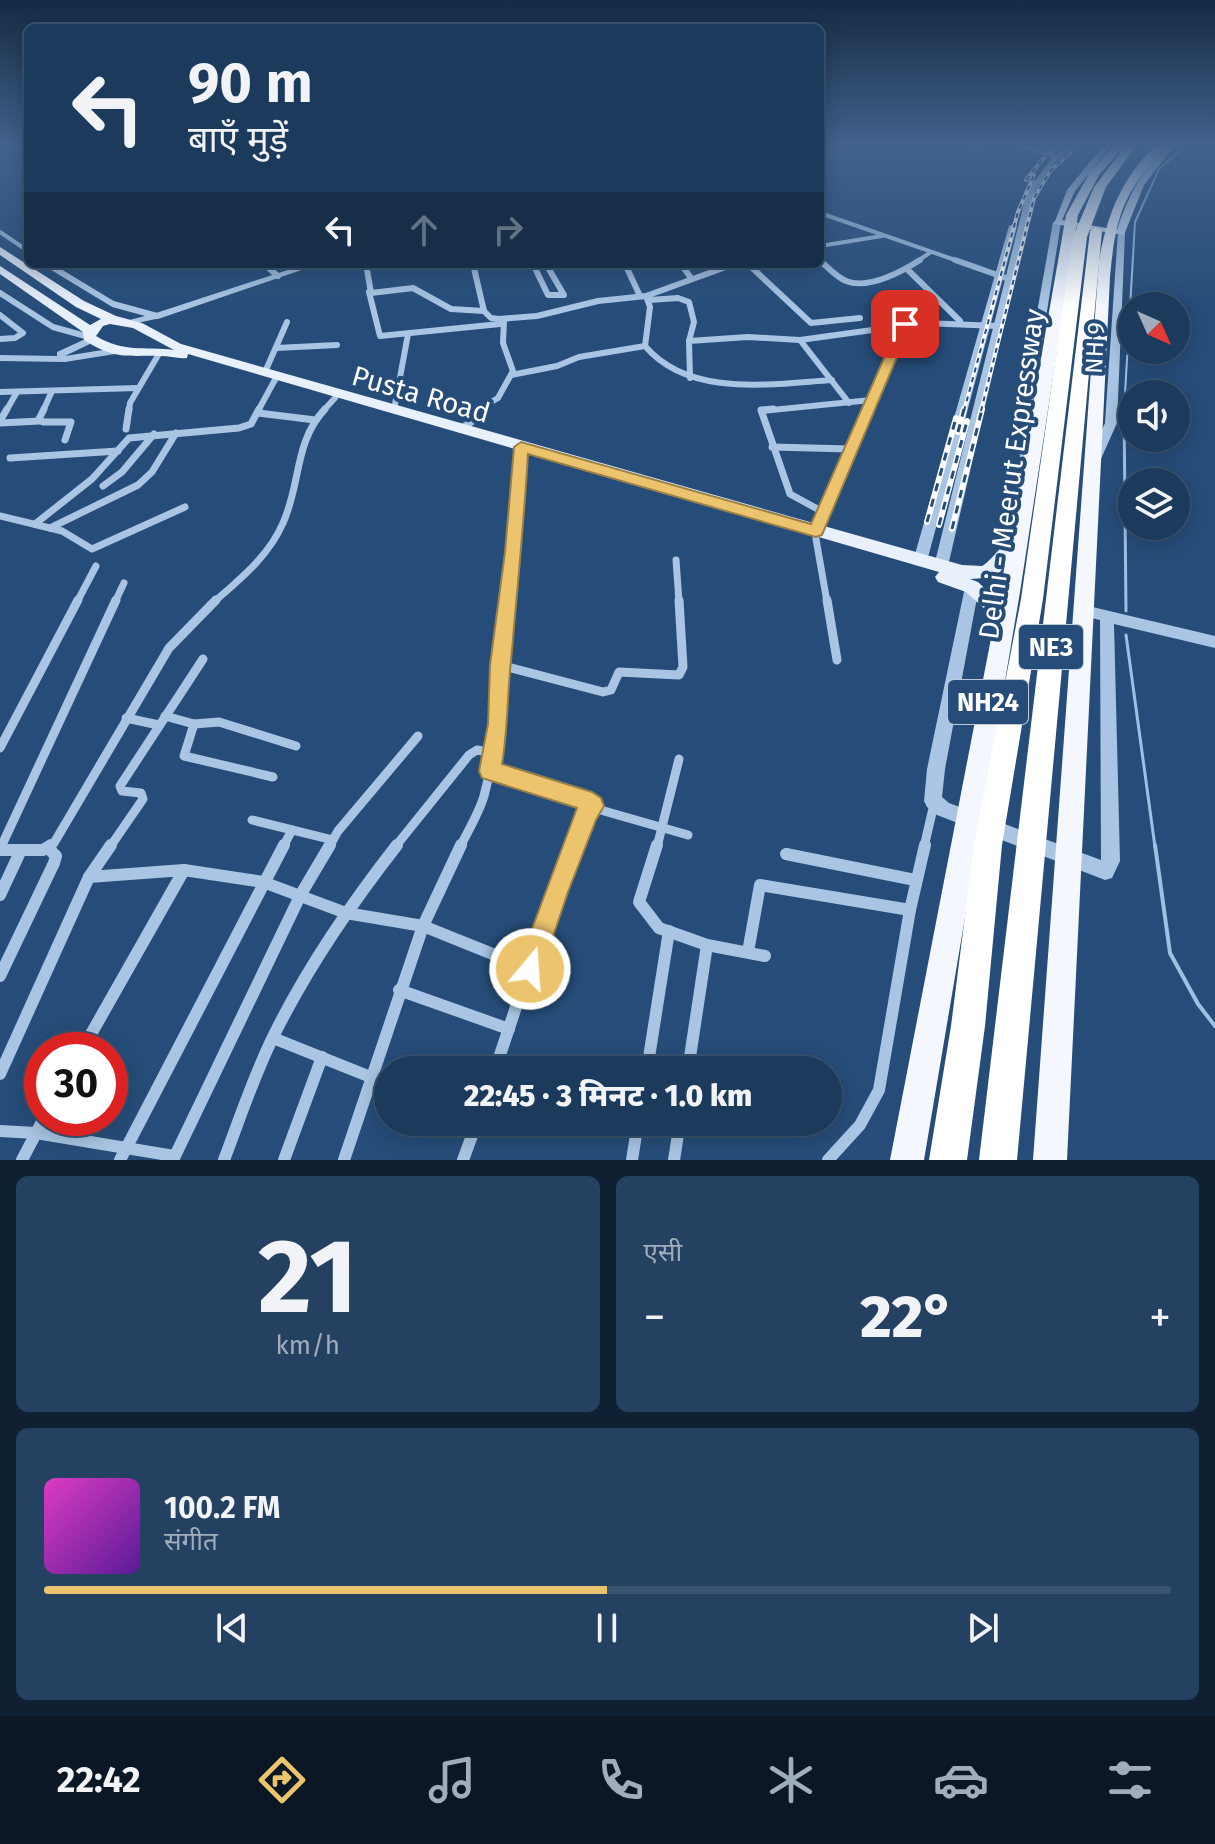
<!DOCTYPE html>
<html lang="hi">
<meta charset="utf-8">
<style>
body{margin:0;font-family:"Fira Sans","Noto Sans Devanagari",sans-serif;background:#254161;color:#f1f3f6;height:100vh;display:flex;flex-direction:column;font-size:30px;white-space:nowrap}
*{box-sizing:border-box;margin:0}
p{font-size:26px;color:#a0adbb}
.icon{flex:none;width:44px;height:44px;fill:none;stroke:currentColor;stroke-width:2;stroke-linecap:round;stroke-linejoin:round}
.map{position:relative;height:1160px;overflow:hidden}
.drawer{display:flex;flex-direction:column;gap:16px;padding:16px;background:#0f2032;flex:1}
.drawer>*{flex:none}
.hud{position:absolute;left:24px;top:24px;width:800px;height:244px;border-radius:12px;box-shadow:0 4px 20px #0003,0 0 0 2px #3a5471;background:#1c3a5b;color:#f1f3f6;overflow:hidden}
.needle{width:52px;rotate:135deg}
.controls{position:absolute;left:1118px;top:292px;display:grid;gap:16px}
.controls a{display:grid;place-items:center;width:72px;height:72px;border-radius:50%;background:#1c3a5b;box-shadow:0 4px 20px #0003,0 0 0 2px #3a5471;font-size:40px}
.speed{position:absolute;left:24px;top:1032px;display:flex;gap:16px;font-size:40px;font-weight:700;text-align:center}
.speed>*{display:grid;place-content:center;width:104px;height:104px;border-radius:50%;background:#1c3a5b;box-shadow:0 4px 20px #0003,0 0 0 2px #3a5471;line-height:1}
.speed .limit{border:12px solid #d22;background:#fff;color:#111}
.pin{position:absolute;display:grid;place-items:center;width:68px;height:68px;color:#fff;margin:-34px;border-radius:16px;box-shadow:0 4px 12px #0006}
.me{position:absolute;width:88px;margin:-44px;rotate:18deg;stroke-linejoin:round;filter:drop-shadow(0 0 6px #0008)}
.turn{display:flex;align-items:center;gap:28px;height:168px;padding:0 32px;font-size:36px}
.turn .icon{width:104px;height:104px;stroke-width:2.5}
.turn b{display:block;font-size:56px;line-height:68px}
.lanes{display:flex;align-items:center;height:76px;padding:0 32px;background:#0003;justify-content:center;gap:40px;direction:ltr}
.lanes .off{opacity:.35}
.big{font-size:60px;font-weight:800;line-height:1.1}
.drawer .card{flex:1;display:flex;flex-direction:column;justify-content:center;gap:12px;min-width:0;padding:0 28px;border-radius:12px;background:#254161}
.drawer .dial{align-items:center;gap:0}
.dial b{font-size:104px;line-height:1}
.song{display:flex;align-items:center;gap:24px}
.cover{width:96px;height:96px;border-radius:12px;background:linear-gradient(135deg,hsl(310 70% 55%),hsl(270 70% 35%))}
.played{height:8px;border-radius:4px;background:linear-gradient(90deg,#ecc46e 50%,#3a5471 50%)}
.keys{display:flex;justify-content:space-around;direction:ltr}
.heat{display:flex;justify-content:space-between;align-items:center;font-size:44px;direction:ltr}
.drawer .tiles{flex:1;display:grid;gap:16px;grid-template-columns:1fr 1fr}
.card:last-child{grid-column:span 2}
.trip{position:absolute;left:374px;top:1056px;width:468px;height:80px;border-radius:40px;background:#1c3a5b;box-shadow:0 4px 20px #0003,0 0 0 2px #3a5471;font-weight:800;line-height:80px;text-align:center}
.menu{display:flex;height:128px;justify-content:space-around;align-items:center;background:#0b1724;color:#a0adbb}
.menu .icon{width:56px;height:56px}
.menu .active{color:#ecc46e}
.menu b{font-size:36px;color:#f1f3f6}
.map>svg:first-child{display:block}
</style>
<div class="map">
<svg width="1215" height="1160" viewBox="0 0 1215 1160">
<rect width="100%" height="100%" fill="#264d79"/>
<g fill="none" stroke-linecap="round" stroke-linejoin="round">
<!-- stream-far2 -->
<polyline stroke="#9dc0e4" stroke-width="2" points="1124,411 1135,222 1159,169 1186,145"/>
<!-- stream-far1 -->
<g stroke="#9dc0e4" stroke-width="3">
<polyline points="1124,409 1126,611"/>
<polyline points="1126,635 1155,847"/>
</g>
<!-- stream -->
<polyline stroke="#9dc0e4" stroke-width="4" points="1155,845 1170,953 1198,1004 1215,1026"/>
<!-- minor-far4 -->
<g stroke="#a9c5e3" stroke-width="4">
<polyline points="820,213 961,262"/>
<polyline points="0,232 28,251"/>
<polyline points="820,246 882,236"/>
<polyline points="916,262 931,252"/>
</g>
<!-- minor-far3 -->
<g stroke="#a9c5e3" stroke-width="6">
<polyline points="955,260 1009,279"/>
<path d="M820,261C828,267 836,277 846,281C869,290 901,272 920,260"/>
<polyline points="47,264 113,304 157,316"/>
<polyline points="264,264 278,276"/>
<polyline points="366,264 371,293 413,288 451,309 484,311"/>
<polyline points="473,264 484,311 491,318 499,319 537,316 598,301 646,296 734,264"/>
<polyline points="533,264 548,295 564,295 546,264"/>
<polyline points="625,264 640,296"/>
<polyline points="681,264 691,278"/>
<polyline points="748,264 811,323 860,318"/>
<polyline points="908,270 960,321"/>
<polyline points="369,292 380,336 500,324"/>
<polyline points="0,293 53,327 89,337"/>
<path d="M646,296L650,307L645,346C689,398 771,384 832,380"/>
<polyline points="649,300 678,298 689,302 694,322 689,341"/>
<polyline points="0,315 23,333 15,338 0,339"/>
<polyline points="276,348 337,345"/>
<polyline points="265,372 287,322"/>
<polyline points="511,375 557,366 579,357 645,346"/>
<polyline points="690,378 689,341 748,337 800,340"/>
<polyline points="0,392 138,388"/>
<polyline points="849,403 800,340 923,323 998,326"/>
<polyline points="394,410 408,334"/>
<polyline points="6,411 17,392"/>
<polyline points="43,411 52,391"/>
<polyline points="129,411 130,403 160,352"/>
<polyline points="258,411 277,376"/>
<polyline points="323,411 335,398"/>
<polyline points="476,411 498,398 513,371 503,343 504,320"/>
<polyline points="761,411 871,400"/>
<polyline points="868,411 905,324"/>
</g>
<!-- minor-far2 -->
<g stroke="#a9c5e3" stroke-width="7">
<polyline points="44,409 39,419 43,422 71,422 65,440"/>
<polyline points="773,409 761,410 790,494 823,512"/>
<polyline points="258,413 315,420"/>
<polyline points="0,421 7,409"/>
<polyline points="0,423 40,421"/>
<polyline points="126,429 129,409"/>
<polyline points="460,429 473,421 477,409"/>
<polyline points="772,447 850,449"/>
<polyline points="10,458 118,451"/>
<polyline points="103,486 122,472 154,434"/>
<polyline points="0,516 62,531 92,549 185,507"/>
<polyline points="35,524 92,479 129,438 239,428 251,424 259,409"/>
<polyline points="50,528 138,485 152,472 176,433"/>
<polyline points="816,531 868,409"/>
<polyline points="816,539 827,602"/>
<polyline points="676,560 679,602"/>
<polyline points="77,602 96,566"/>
<polyline points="115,602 124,583"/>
<path d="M214,602C240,579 269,556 283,523C301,484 294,442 325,409"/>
<polyline points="508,602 521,447"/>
</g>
<!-- minor-far1 -->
<g stroke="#a9c5e3" stroke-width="9">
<polyline points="827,600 837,660"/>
<polyline points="500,665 603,692 611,690 619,672 679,675 683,667 679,600"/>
<polyline points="165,716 194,724 184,756 273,777"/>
<polyline points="126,718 159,725"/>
<polyline points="194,724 219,722 296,746"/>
<polyline points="0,748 78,600"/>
<polyline points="490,771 584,800 593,806"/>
<polyline points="252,820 333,840"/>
<polyline points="1,847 116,600"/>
<polyline points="48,847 54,843 169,648 216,600"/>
<polyline points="110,847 143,799 141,793 122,791 120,786 203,659"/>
<polyline points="283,847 292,830"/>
<polyline points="329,847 338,831 418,736"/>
<polyline points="395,847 469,755 477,750 493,753"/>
<path d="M460,847C468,831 479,813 484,796C501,732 500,665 508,600"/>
<polyline points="574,847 590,807 688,835"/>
<polyline points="657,847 679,759"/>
<polyline points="924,847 934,804"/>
</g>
<!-- minor -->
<g stroke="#a9c5e3" stroke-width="12">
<polyline points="657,845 639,902 659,928 707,945"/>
<polyline points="0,848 1,845"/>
<polyline points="0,850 43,850 51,845"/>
<polyline points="786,854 915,880"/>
<polyline points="89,877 184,870 263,882 346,913 423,926 530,969"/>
<polyline points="0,895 21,850"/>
<polyline points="748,952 760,885 910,910"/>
<polyline points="0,976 54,863 56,856 49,849"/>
<polyline points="399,990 509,1029"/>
<polyline points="273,1038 388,1084"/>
<polyline points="82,1050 184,870"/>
<polyline points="495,1070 548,911 575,845"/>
<polyline points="647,1070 669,931"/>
<polyline points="688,1070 707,945 765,956"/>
<polyline points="0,1074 89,877 111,845"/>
<polyline points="459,1122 474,1130"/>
<polyline points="0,1131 36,1133 174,1156"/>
<polyline points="22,1160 44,1118"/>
<polyline points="120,1160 284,845"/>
<polyline points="173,1160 301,894 330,845"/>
<path d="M224,1160C240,1118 254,1075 274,1035C307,968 351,904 397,845"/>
<polyline points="284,1160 322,1057"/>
<polyline points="344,1160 423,926 461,845"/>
<polyline points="463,1160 477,1122"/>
<polyline points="632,1160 638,1122"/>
<polyline points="674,1160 680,1122"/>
<polyline points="828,1160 860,1125 879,1090 910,910 925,845"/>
</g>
<!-- tertiary -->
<g fill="#a9c5e3" fill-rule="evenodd">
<polygon points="1013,145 1023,145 1056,155 1068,145 1075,145 1053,164 1035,191 948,566 941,571 934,566 1027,191 1052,158"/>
<polygon points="1057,220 1061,222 1029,426 1033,469 1027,473 1021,469 1017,426 1053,222"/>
<polygon points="1013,224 1017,226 927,561 920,566 913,561 1009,226"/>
<polygon points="1118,231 1125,233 1117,423 1100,461 1094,465 1088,461 1105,423"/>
<polygon points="306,264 319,264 161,318 127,325 122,322 156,313"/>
<polygon points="92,336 96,337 96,341 65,356 115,348 120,351 115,354 65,362 0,361 0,355 57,356 57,352"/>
<polygon points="972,582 977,583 979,587 945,769 942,797 949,803 1101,860 1100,620 1079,615 1077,611 1079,607 1084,605 1215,636 1215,648 1114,624 1120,861 1112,878 1105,880 937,815 927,807 924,801 927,769 965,587 967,583"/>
</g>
<!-- secondary -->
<path fill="#d1e1f4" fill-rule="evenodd" d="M1104,145H1112L1075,191L1062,220L1117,230C1127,197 1143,169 1167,145H1175L1144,185L1124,235L1054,224L1067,190Z"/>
<!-- primary -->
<path fill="#e8f0fc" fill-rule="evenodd" d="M0,247L84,301L116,316L142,323L181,344L962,565L982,566C997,557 1002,537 1022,542L1025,546L1013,554L1000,572L986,578L970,579L978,582L1014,616L1012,621H998L966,592L938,582L935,577L939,572L188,354L187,358C178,359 170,356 160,356C126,355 116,360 84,340L83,332L0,274V266L90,325L101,319L76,307L0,255ZM110,324L133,328L174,350C143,346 124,353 96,336L103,326Z"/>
<!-- trunk -->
<g fill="#f4f8fe" fill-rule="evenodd">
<polygon points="1115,145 1125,145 1099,175 1078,215 1020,592 924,1160 890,1160 1000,592 1066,215 1090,172"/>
<path d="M1156,145H1167C1124,193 1116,212 1110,277L1067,1160H1033L1099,261C1107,214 1122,178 1156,145Z"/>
</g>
<!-- motorway -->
<g fill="#fff" fill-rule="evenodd">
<polygon points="1126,145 1137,145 1106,187 1087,237 1043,599 1002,845 985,1026 967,1160 929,1160 951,1026 974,845 1021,599 1073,237 1094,187"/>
<polygon points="1096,227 1102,231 1017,1160 979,1160 1090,231"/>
</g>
<!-- rail-far1 casing -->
<g stroke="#fff" stroke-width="4">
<g id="rail-far1">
<polyline points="1026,180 1041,161 1061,145"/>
<polyline points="964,411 1018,212 1034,175"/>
<polyline points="981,411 1034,198 1051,170 1079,145"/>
</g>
</g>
<!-- rail casing -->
<g stroke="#fff" stroke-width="6">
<g id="rail">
<polyline points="958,432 964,409"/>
<polyline points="927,522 956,418"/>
<polyline points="939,525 967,421"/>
<polyline points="952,529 982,409"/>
</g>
</g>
<!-- rail-far1 -->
<use href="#rail-far1" stroke="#264d79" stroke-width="2" stroke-dasharray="5" stroke-linecap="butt"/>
<!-- rail -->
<use href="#rail" stroke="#264d79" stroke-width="3" stroke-dasharray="8" stroke-linecap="butt"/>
</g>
<!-- wall -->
<g fill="#43668c">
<polygon points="820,145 845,150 833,155 820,150"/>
<polygon points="962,145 991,145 978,151"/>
</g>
<!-- shaded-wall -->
<g fill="#375372">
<polygon points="982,145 991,145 978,151 980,146"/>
<polygon points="846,147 845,150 833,155 833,152"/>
</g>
<!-- building -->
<polygon fill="#4e77a3" stroke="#375372" stroke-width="2" points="820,145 839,145 846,147 833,152 820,148"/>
<!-- sky -->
<linearGradient id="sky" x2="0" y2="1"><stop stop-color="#152a43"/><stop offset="0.47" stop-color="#41628c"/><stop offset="1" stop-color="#41628c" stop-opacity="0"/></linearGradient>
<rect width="1215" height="307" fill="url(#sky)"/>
<!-- route -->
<path fill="#ecc46e" stroke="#997f48" stroke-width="2" d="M905,320L911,324L822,535L816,537L528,454C524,523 517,592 511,661C507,696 508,730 502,764L592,792L601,798L604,806L596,820L568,892L539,978L530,982L520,978L517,969L577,808L482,778L479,771L488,724L490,665L505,552L514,447L521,442L811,524L899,324Z"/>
<g text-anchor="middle" stroke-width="8" stroke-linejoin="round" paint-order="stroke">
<!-- far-street labels -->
<g font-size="24" fill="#fff" stroke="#264d79">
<text transform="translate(1095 348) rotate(-87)" y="8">NH 9</text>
</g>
<!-- shield labels -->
<g fill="#264d79" stroke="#becad7" stroke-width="2">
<rect x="1019" y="625" width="64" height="44" rx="6"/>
<rect x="948" y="680" width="80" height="44" rx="6"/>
</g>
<g font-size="26" font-weight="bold" fill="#fff">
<text x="1051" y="656">NE3</text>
<text x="988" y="711">NH24</text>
</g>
<!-- street labels -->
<g font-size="28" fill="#fff" stroke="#264d79">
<text transform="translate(421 394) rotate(16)" y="10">Pusta Road</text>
<text transform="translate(1011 474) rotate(-82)" y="10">Delhi - Meerut Expressway</text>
</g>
</g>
</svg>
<div class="controls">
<a><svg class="needle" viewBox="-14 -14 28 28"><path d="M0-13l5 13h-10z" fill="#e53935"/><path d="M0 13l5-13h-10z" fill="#a0adbb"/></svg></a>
<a><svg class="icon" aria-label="sound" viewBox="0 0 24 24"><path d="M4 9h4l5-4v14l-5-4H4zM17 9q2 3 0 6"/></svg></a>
<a><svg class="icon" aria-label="layers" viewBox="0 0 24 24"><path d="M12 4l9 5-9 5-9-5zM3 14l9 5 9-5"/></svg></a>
</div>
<div class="speed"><div class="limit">30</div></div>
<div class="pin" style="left:905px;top:324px;background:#d93025"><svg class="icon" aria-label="arrive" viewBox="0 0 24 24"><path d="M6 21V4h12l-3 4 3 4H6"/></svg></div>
<svg class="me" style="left:530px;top:969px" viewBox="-20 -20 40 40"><circle r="17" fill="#ecc46e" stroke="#fff" stroke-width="3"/><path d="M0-11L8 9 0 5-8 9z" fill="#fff"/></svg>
<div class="trip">22:45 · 3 मिनट · 1.0 km</div>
<div class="hud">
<div class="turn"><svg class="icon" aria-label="left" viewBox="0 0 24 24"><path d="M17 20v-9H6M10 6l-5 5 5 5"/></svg><div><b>90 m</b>बाएँ मुड़ें</div></div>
<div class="lanes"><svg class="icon" aria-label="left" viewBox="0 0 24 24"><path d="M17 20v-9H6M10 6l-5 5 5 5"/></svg><svg class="icon off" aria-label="ahead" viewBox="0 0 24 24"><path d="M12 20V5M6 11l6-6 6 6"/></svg><svg class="icon off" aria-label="right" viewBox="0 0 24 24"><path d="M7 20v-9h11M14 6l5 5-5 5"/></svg></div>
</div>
</div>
<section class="drawer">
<div class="tiles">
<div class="card dial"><b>21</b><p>km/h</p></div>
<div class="card"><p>एसी</p>
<div class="heat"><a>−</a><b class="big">22°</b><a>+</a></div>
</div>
<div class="card">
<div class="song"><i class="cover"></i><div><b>100.2 FM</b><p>संगीत</p></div></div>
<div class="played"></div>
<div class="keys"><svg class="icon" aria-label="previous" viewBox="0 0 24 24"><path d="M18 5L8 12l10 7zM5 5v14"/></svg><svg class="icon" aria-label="pause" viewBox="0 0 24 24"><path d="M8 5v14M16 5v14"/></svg><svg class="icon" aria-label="next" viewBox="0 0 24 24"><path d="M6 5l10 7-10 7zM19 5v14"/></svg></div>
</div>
</div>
</section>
<nav class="menu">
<b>22:42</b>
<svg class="icon active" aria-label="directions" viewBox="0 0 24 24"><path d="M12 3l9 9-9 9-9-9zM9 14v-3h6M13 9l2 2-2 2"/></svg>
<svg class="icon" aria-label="music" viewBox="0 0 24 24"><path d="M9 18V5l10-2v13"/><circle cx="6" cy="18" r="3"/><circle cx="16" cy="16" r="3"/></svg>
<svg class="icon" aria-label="phone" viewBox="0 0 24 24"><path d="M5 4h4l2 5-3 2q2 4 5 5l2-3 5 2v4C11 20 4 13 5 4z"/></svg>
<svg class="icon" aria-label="climate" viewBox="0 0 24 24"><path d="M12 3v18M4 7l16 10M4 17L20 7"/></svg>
<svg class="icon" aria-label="car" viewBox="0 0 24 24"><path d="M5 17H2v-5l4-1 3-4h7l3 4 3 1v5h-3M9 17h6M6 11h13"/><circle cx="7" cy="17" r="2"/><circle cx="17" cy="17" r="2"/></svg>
<svg class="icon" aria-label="filters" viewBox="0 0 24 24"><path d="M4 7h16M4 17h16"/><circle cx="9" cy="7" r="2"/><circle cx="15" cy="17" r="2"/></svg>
</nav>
